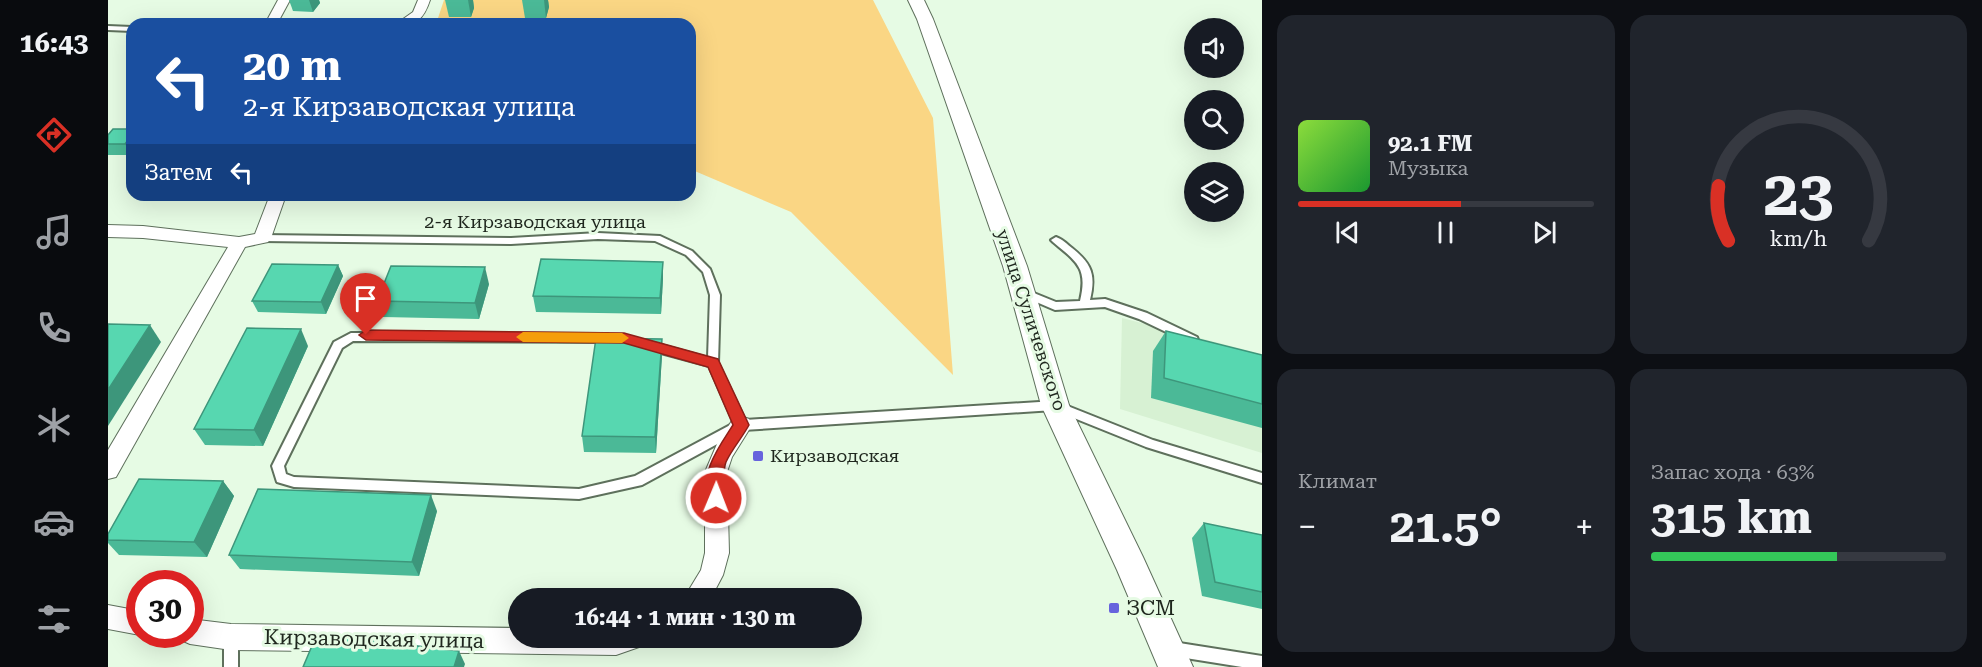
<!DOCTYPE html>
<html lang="ru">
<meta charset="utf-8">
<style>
body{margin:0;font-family:"Roboto Serif",serif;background:#20242c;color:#f1f3f6;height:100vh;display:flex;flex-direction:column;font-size:22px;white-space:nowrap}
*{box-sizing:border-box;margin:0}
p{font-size:20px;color:#9ea1a6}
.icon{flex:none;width:33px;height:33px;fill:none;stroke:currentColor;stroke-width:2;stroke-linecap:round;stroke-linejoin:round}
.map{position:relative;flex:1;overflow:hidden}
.side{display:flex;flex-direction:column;gap:15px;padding:15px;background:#0d0f14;width:720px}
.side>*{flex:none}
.top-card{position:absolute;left:18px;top:18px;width:570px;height:183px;border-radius:18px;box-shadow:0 6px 24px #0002;background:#1a4fa0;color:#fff;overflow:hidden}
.fabs{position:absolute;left:1076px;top:18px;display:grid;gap:12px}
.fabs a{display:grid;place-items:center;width:60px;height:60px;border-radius:50%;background:#171b24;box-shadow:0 6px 24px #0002;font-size:30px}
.speed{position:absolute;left:18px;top:570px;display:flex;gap:12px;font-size:30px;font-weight:700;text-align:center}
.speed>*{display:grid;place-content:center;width:78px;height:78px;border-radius:50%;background:#171b24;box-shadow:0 6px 24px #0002;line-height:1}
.speed .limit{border:9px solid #d22;background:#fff;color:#111}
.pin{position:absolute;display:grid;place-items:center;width:51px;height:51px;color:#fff;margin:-62px -26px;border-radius:50% 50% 50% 0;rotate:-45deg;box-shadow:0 0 6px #0007}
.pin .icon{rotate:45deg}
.me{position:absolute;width:66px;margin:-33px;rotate:1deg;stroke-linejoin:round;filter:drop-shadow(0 0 4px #0008)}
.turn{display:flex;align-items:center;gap:21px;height:126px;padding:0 18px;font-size:27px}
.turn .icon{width:78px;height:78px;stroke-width:2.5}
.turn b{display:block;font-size:42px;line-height:51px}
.then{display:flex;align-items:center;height:57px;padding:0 18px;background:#0003;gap:12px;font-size:22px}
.big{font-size:45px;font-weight:700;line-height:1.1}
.side .card{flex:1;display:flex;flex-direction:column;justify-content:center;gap:9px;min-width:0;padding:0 21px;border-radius:18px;background:#20242c}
.side .dial{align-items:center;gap:0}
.dial svg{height:156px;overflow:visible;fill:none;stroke:#363941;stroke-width:7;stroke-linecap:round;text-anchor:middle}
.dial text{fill:#f1f3f6;stroke:none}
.song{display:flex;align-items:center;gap:18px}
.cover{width:72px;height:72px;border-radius:9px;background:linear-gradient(135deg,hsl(90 70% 55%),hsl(130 70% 35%))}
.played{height:6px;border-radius:3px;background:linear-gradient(90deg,#d93025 55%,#363941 55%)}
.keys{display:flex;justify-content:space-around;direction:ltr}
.heat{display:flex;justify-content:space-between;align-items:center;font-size:33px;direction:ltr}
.charge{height:9px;border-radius:4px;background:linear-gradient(90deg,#34c759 63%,#363941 0)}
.side .tiles{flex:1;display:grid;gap:15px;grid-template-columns:repeat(2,1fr)}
.trip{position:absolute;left:400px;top:588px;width:354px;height:60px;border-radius:30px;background:#171b24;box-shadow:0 6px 24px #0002;font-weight:700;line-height:60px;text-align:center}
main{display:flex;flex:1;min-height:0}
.menu{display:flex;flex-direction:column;width:108px;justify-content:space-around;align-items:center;background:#090b0e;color:#9ea1a6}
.menu .icon{width:42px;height:42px}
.menu .on{color:#d93025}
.menu b{font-size:27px;color:#f1f3f6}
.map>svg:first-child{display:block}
</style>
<main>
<nav class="menu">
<b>16:43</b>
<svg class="icon on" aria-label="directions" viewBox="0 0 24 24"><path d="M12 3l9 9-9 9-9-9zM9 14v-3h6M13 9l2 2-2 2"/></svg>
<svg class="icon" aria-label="music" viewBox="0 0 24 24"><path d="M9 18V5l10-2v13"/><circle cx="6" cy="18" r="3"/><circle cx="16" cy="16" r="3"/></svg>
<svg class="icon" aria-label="phone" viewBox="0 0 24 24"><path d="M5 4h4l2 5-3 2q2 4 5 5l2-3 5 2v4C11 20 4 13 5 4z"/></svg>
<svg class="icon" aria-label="climate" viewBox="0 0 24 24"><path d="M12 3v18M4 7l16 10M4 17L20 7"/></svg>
<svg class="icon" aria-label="car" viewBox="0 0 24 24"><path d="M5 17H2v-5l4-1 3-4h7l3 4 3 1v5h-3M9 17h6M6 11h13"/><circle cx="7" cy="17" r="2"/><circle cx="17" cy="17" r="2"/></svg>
<svg class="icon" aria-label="filters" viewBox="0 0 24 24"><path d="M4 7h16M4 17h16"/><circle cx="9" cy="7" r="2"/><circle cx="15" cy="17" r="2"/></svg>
</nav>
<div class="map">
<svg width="1154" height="667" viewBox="0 0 1154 667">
<rect width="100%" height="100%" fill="#e6fbe4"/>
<!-- built -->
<polygon fill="#d7f1d3" points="1014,318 1154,354 1154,453 1012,409"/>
<!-- green -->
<polygon fill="#fad684" points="336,0 765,0 825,118 845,375 683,212 582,169 582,24 328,24"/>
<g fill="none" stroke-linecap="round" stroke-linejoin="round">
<!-- service casing -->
<g stroke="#5e705c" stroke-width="4">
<g id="service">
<polygon points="0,26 24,27 24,31 0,30"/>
<polygon points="490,233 552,236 584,251 602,269 612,295 610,363 637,420 947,401 1045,440 1154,473 1154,483 1038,447 946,410 635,430 534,485 471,499 186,487 169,482 164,466 226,342 243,333 500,334 505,338 500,342 245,341 234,348 176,466 178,474 186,477 471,489 527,476 626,423 601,366 538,349 537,346 538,343 542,342 600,358 602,295 595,272 578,255 547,241 490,239 403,244 154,241 149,238 154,235 403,238"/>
<path d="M948,237C954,239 959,244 964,248C984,264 988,275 982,300L997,299L1039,313L1089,337L1090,340L1089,343H1081L1031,319L997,307L947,310L912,295L911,293L916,289L948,302L972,301C980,268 969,262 945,242L943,240Z"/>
<polygon points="123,630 128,632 130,637 130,667 116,667 116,637 118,632"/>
<polygon points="1065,642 1154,656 1154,667 1134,667 1065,656 1060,654 1058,649 1060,644"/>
</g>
</g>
<!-- minor casing -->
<g stroke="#5e705c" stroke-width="2">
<g id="minor">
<polygon points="170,0 182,0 169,24 157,24"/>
<path d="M310,0H322C315,21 309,24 288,24L305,12Z"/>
<polygon points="162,195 178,195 163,238 160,242 137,247 8,477 0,479 0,450 120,247 35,238 0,237 0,225 35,226 131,237 147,234"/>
<polygon points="633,416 641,419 644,425 624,457 619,472 621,553 615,575 603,598 576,598 593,570 597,553 597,472 609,444 625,419"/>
<polygon points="0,605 32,611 32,634 34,634 32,635 0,629"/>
<polygon points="82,619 123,624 411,628 411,638 535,638 531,647 508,655 123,650 82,644 73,640 71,634 82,634"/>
</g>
</g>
<!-- tertiary casing -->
<g stroke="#5e705c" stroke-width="2">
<polygon id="tertiary" points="800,0 816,0 825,19 919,266 961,405 1035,557 1085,667 1050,667 1009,570 933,405 895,266 809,19"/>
</g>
<!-- service -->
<use href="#service" fill="#fff" fill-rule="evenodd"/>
<!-- minor -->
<use href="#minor" fill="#fff" fill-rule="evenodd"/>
<!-- tertiary -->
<use href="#tertiary" fill="#fff" fill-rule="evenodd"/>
</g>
<!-- wall -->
<g fill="#4bb997">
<polygon points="181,0 211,0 212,3 205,12 185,11"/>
<polygon points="337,0 365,0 366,8 363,17 341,17"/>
<polygon points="414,0 440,0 441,7 438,18 417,18"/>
<polygon points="24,129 24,155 0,155 0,135"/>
<polygon points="555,262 555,278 553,314 428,312 425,296"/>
<polygon points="230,265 235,276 218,314 150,312 144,301"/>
<polygon points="381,284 371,319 275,317 269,301"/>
<polygon points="1058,331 1154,355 1154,428 1043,398 1045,351"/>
<polygon points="200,346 155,446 97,445 86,429"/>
<polygon points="554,355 548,453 476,452 474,436"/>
<polygon points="115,481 126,496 99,557 11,555 0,543 0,540"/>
<polygon points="329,511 311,576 132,569 121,555"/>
<polygon points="1096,523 1154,535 1154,609 1094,596 1084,538"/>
</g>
<!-- shaded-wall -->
<g fill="#3d967b">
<polygon points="201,0 211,0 212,3 205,12"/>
<polygon points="360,0 365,0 366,8 363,17"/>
<polygon points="436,0 440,0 441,7 438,18"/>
<polygon points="24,135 24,155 17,144"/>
<polygon points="555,262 555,278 553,314 552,298"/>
<polygon points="230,265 235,276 218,314 213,302"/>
<polygon points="377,267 381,284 371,319 367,303"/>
<polygon points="42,325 53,342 0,426 0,390"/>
<polygon points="193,329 200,346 155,446 146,430"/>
<polygon points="554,339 554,355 548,453 547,437"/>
<polygon points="115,481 126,496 99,557 86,542"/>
<polygon points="323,495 329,511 311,576 304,562"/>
<polygon points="351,651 357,664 356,667 346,667"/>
</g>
<!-- building -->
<g fill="#57d7b0" stroke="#3d967b" stroke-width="1.5">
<polygon points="5,129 24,129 24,135 17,144 0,144 0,135"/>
<polygon points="433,259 555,262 552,298 425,296"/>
<polygon points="164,264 230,265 213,302 144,301"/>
<polygon points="283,266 377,267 367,303 269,301"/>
<polygon points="0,324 42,325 0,390"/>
<polygon points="139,328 193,329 146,430 86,429"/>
<polygon points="1058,331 1154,355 1154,404 1056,378"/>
<polygon points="488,338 554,339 547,437 474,436"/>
<polygon points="31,479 115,481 86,542 0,540 0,534"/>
<polygon points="150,489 323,495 304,562 121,555"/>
<polygon points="1096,523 1154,535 1154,592 1107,582"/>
<polygon points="209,634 351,651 346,667 195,667"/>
</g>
<!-- route -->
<path fill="#d93025" stroke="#8d1f18" stroke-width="1.5" d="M258,330L516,333L610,359L641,425C634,438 624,449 618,462C613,475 620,491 614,503L608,505L603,503C589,475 611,447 625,425L600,367L516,343L258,340L251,335Z"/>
<!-- slow -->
<polygon fill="#f59e0b" points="415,332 514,333 521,338 514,343 415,342 408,337"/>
<!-- markers -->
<g fill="#6763dd" stroke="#e6fbe4" stroke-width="2">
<rect x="644" y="450" width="12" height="12" rx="3"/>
<rect x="1000" y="602" width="12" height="12" rx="3"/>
</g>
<g text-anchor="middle" stroke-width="6" stroke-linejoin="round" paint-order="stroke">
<!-- street labels -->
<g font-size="18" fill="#1f271e" stroke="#e6fbe4">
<text x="427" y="228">2-я Кирзаводская улица</text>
<text transform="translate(923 320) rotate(72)" y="6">улица Суличевского</text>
</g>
<!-- poi labels -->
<g font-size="18" fill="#1f271e" stroke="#e6fbe4" text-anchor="start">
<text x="662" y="462">Кирзаводская</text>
</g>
<!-- near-poi labels -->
<g font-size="21" fill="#1f271e" stroke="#e6fbe4" text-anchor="start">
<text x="1018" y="615">ЗСМ</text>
</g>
<!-- near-street labels -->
<g font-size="21" fill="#1f271e" stroke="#e6fbe4">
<text transform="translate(266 639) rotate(1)" y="7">Кирзаводская улица</text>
</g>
</g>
</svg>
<div class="fabs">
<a><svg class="icon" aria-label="sound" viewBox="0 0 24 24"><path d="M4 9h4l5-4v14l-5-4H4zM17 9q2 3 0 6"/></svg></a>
<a><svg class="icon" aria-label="search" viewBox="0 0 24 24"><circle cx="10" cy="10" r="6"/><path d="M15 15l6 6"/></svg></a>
<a><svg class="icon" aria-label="layers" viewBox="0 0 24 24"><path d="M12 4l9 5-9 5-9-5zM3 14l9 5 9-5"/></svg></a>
</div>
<div class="speed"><div class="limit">30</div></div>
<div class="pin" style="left:258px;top:335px;background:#d93025"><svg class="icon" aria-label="arrive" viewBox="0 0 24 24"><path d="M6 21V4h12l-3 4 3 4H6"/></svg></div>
<svg class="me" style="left:608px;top:498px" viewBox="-20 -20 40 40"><circle r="17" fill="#d93025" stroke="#fff" stroke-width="3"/><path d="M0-11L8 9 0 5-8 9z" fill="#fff"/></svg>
<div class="trip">16:44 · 1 мин · 130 m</div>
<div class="top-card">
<div class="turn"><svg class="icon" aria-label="left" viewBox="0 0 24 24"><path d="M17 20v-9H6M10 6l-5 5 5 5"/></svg><div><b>20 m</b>2-я Кирзаводская улица</div></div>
<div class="then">Затем<svg class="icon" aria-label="left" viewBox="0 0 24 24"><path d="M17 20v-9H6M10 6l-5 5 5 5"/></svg></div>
</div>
</div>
<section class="side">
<div class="tiles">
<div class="card">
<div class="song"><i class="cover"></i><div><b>92.1 FM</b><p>Музыка</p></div></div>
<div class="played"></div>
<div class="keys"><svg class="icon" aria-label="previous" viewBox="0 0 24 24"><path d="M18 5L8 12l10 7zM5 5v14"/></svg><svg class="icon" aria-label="pause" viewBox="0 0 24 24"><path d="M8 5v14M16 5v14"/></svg><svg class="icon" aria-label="next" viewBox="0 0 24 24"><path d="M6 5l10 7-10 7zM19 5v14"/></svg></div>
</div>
<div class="card dial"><svg viewBox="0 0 100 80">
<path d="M14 69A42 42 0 1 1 86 69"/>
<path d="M14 69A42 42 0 0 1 9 41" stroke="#d93025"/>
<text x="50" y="56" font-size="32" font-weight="700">23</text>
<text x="50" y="72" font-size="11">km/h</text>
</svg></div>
<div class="card"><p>Климат</p>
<div class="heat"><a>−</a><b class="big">21.5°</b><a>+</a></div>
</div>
<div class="card"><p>Запас хода · 63%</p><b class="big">315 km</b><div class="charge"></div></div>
</div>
</section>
</main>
